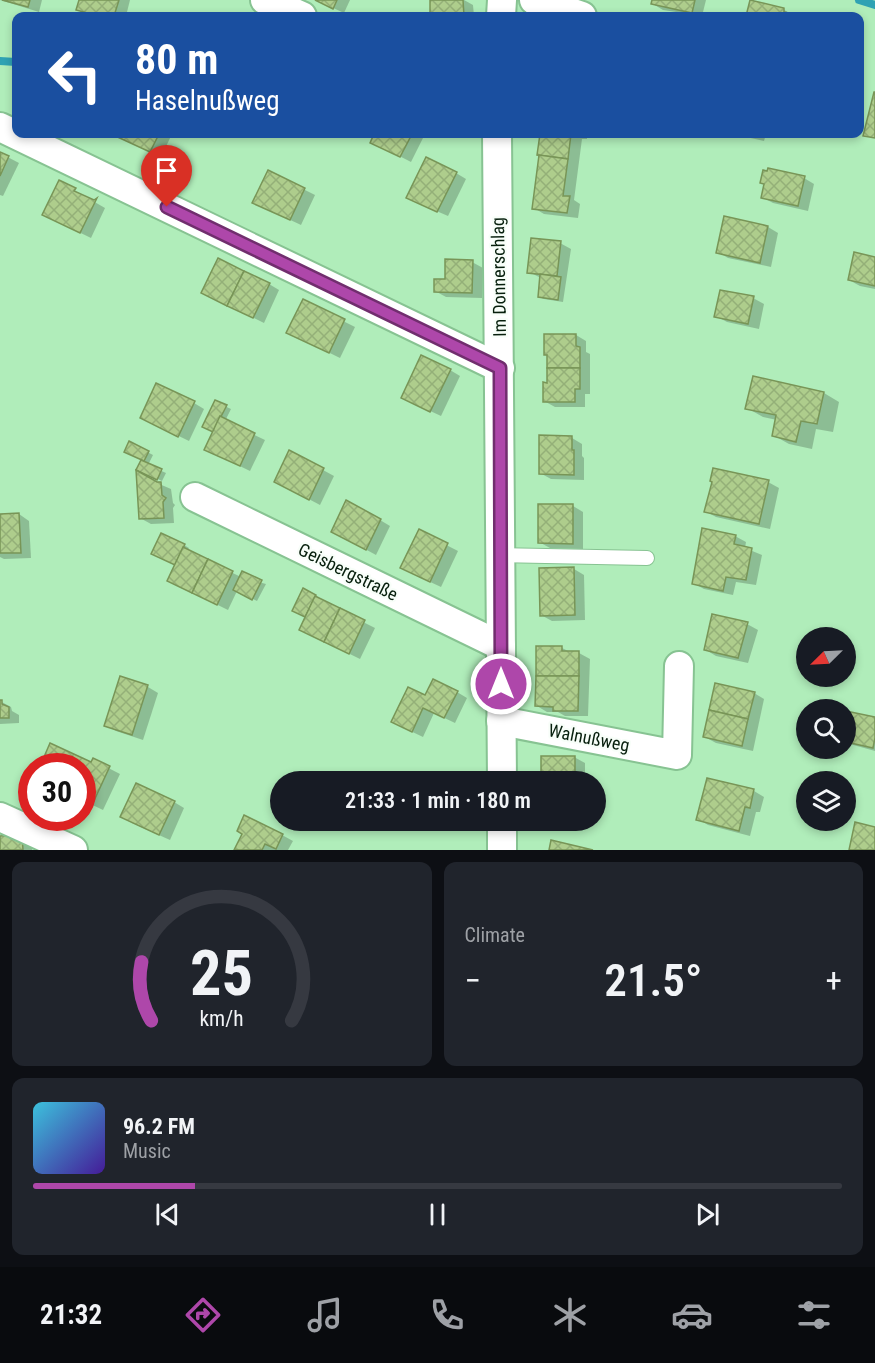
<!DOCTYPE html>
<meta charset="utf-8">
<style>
body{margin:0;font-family:"Roboto Condensed",sans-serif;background:#20242c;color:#f1f3f6;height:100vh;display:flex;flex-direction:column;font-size:22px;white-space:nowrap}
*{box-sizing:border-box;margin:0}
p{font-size:20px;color:#9ea1a6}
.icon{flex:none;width:33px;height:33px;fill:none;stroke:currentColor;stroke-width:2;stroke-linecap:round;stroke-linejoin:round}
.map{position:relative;height:850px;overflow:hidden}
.side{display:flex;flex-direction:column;gap:12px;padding:12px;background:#0d0f14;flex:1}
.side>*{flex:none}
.guide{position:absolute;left:12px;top:12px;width:852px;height:126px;border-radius:12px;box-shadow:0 3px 9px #0003;background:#1a4fa0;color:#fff;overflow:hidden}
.needle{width:39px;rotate:246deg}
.controls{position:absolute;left:796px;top:627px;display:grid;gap:12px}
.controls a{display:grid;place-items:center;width:60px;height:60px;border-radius:50%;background:#171b24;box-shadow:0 3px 9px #0003;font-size:30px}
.speed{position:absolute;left:18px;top:753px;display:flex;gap:12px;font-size:30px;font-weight:700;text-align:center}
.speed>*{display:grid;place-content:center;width:78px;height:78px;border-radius:50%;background:#171b24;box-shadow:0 3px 9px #0003;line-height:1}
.speed .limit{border:9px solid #d22;background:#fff;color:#111}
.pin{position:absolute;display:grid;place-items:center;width:51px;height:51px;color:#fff;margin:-62px -26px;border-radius:50% 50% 50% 0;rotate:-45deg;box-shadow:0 0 6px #0007}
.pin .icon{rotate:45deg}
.me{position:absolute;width:66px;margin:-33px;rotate:0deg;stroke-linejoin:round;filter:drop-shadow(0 0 4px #0008)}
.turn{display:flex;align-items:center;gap:21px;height:126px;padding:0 24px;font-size:27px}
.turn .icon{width:78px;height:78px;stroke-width:2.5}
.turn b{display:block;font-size:42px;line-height:51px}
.big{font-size:45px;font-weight:600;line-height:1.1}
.side .card{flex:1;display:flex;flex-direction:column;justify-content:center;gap:9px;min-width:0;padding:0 21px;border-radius:12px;background:#20242c}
.side .dial{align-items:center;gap:0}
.dial svg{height:156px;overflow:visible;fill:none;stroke:#363941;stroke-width:7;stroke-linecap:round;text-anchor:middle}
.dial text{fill:#f1f3f6;stroke:none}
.song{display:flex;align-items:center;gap:18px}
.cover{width:72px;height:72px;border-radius:9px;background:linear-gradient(135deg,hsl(190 70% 55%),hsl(260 70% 35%))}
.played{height:6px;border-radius:3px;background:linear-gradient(90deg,#ae47aa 20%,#363941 20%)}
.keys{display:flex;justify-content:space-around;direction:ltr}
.heat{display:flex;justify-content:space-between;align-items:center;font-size:33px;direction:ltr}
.side .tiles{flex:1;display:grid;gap:12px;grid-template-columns:1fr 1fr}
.card:last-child{grid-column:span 2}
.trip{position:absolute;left:270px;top:771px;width:336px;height:60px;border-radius:30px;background:#171b24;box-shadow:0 3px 9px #0003;font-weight:600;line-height:60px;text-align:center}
.dock{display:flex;height:96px;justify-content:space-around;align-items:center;background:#090b0e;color:#9ea1a6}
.dock .icon{width:42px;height:42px}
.dock .selected{color:#ae47aa}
.dock b{font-size:27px;color:#f1f3f6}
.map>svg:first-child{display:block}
</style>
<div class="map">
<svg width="875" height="850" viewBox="0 0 875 850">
<defs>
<pattern id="building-cross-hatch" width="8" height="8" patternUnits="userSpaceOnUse" patternTransform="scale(1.5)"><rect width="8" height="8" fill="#aecd8c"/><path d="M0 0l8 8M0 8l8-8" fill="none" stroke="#94b078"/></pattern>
</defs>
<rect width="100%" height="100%" fill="#b0edba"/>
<!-- shadow -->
<g fill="#0003">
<polygon points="0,0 42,0 39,12"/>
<polygon points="80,0 130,0 126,16 88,16 78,10"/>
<polygon points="316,0 350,0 344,13"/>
<polygon points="432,0 464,0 473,5 474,16 432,16"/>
<polygon points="651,0 706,0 702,16 663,10 653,4 654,0"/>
<polygon points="751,1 784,10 796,16 748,16"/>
<polygon points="113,134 172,134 161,157"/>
<polygon points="376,134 425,134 411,162 372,142"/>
<polygon points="542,134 587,134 587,139 582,139 574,200 580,204 578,218 544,214 534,208"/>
<polygon points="733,134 766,134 764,141"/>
<polygon points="0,153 19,163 3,196 0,195"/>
<polygon points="269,172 315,195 301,225 265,208"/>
<polygon points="456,173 466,179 448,216 418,203"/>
<polygon points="804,178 814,184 808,211 773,203 762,197"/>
<polygon points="60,182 105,208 91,238 54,220"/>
<polygon points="725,218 768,227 778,233 771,267 728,258 718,252"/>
<polygon points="560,243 571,249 563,302 544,299 539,297 541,278 529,272"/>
<polygon points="875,258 875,289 860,286 849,280"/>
<polygon points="472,262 483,268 482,298 446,297 435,291"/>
<polygon points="269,284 279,290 264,323 213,298"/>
<polygon points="753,298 764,304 759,329 727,322 716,316"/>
<polygon points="303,301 355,327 340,358 299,338"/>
<polygon points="576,335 586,341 586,352 590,354 590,394 585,394 585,407 555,407 544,401 548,384 549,356 545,354"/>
<polygon points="450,370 460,376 441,416 413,403"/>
<polygon points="754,378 824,393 839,402 833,432 816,429 812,449 789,444 773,435 777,420 763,417 747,408"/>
<polygon points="216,402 231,409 225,421 265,440 250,471 217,455 214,432"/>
<polygon points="194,403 204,409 189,441 152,423"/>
<polygon points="572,438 582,444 582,456 584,458 584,480 551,479 540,473"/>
<polygon points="130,443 153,455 148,465 166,473 162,481 138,470 143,459"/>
<polygon points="290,452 334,476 320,505 286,487"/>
<polygon points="768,482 779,488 770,529 716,517 705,511"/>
<polygon points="157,483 171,489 173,503 175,505 173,508 174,523 151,524 140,518"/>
<polygon points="573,506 583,512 583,549 550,548 539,542"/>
<polygon points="19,514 29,521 31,558 4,559 0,557 0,515"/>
<polygon points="380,520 390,526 376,555 343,537"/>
<polygon points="419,531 458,551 441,587 413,574"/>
<polygon points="735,536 746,542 745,548 762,555 756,585 736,582 733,595 704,589 693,583"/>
<polygon points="184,545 189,548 187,551 241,577 266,584 257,601 237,591 228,610 169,581"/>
<polygon points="574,569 584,575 585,620 552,621 541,615"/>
<polygon points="315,595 319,598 319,600 375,628 360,659 311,635 307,617 294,610"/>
<polygon points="747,624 758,630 748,663 716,656 706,650"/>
<polygon points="538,647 562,648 570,652 579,653 590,659 588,716 565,716 558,712 547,712 537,706"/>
<polygon points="121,678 148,687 158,693 143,740 116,731 106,725"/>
<polygon points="457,692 467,698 455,723 434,713 423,737 404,728 425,697"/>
<polygon points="754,693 764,699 753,751 716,743 705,737"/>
<polygon points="0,701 11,707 12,711 19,715 19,723 0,724"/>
<polygon points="846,714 875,718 875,751 846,743"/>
<polygon points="46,756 92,764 93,760 120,774 103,810 82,800 82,766 54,766 56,762"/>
<polygon points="574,757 585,763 585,782 542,782"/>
<polygon points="754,791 764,797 760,812 756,812 750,836 708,825 698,819"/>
<polygon points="174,802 184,808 170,840 132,823"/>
<polygon points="282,835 293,841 288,850 236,850"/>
<polygon points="0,837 32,842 32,850 0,850"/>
</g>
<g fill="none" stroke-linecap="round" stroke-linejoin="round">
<!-- stream -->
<g stroke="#2fa2b3" stroke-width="8">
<polyline points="859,0 875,5"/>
<polyline points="205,16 206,16"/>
<polyline points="0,61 16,62"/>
</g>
</g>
<!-- building -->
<g fill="url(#building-cross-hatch)" stroke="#789557" stroke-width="1.5">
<polygon points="2,0 30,0 28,7"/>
<polygon points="79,0 119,0 114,16 99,16 76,10"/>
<polygon points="315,0 337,0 333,9"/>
<polygon points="430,0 463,0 464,16 430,16"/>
<polygon points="652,0 695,0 692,13 651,4"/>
<polygon points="750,0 784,8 784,12 802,16 746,16"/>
<polygon points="874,92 875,92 875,138 863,136"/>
<polygon points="111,134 159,134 150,152"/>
<polygon points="374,134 412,134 400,157 370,143"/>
<polygon points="540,134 576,134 571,134 568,159 537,155"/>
<polygon points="0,152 9,156 0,176"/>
<polygon points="539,155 568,159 563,196 570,196 567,213 532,209"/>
<polygon points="426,157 457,172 437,212 406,198"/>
<polygon points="768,168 805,176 798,206 761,198 764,184 760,183 763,170 767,171"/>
<polygon points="268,170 305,188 290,220 252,203"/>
<polygon points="59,180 76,188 74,191 94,200 97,198 80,233 42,215"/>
<polygon points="724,216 768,226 760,263 716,253"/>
<polygon points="531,238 561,241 557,276 527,273"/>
<polygon points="854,252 875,257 875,286 848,280"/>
<polygon points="218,258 244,271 227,306 201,293"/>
<polygon points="445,259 473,260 472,293 434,292 434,279 445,279"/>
<polygon points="244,271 270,283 253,318 227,306"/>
<polygon points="540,274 561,277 558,300 538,297"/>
<polygon points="720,290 754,296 748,324 714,317"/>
<polygon points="303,299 345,319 329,353 286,333"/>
<polygon points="544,334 576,334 576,346 580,347 580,368 547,368 547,355 544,355"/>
<polygon points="421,355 451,369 430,412 401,398"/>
<polygon points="547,368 580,368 580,389 575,389 575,402 543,402 543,382 547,383"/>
<polygon points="753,376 824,392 817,424 801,421 796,442 772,436 776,415 745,409"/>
<polygon points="156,383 195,401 178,437 140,418"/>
<polygon points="215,400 227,405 213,432 202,427"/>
<polygon points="220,416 255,433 240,466 204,450"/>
<polygon points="539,435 572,436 572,450 574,450 574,475 539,474"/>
<polygon points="129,441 149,451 144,461 124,452"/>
<polygon points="289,450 324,468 309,500 274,482"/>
<polygon points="141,460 162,469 157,480 136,470"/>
<polygon points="713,468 769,480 759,524 704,512 712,482 710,481"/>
<polygon points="136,470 157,482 161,482 162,495 166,498 163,502 164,518 139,519"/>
<polygon points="346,500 381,519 366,550 331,532"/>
<polygon points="538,504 573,504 573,544 538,543"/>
<polygon points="19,513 21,553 0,553 0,514"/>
<polygon points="702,528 736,535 734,544 752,548 746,580 726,577 723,591 692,584"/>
<polygon points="419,529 448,543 430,582 400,568"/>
<polygon points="161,533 185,544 175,565 151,554"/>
<polygon points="183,547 208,559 192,593 167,581"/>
<polygon points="208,559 233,571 217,605 192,593"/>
<polygon points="574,567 575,615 540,616 539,568"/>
<polygon points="242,571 262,580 252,600 233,590"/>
<polygon points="303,588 316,595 305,617 292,611"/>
<polygon points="315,596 340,608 324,642 299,630"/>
<polygon points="340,608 365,620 349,654 324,642"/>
<polygon points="712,614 748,622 738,658 704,650"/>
<polygon points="536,646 562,646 562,651 579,651 579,676 536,676"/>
<polygon points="120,676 148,685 132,735 104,726"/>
<polygon points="536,676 579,676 578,711 553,711 553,707 535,706"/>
<polygon points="433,679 458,691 444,718 423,708 412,732 391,722 408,687 425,695"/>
<polygon points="715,683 755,692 748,719 709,710"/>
<polygon points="0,700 2,700 2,704 9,707 9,718 0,718"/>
<polygon points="709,710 748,719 742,746 703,737"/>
<polygon points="846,711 875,717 875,738 873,748 846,742"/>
<polygon points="50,743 91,762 93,758 110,766 92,805 82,800 82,766 52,766 55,761 44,757"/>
<rect x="541" y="756" width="34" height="26"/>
<polygon points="707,778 754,789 750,808 745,807 739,831 696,820"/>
<polygon points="136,783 175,801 159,835 120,817"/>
<polygon points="244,815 283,834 276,849 265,844 262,850 234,850 242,834 237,831"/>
<polygon points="855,822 875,827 875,850 849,850"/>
<polygon points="22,834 23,850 0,850 0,836"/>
<polygon points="551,840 593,850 549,850"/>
</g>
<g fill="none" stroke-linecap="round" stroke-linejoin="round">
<!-- service casing -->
<g stroke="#87c392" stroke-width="16">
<polyline id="service" points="501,555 647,558"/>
</g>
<!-- minor casing -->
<g stroke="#87c392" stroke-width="32">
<g id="minor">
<polyline points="265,0 302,16"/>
<polyline points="534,0 582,16"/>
<polyline points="501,16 502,0"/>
<polyline points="0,127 500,368"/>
<polyline points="497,134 502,782"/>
<polyline points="195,497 501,646"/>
<polyline points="501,721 677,755 679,666"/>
<polyline points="0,817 73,850"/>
<polyline points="502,820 502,850"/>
</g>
</g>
<!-- service -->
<use href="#service" stroke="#fff" stroke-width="14"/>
<!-- minor -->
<use href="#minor" stroke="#fff" stroke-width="28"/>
</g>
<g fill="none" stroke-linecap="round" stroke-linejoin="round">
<!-- route casing -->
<g stroke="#712e6e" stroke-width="15">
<polyline id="route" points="167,207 500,368 501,684"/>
</g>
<!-- route -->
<use href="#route" stroke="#ae47aa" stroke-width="10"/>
</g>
<g text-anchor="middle" stroke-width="4.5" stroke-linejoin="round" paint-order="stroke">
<!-- street labels -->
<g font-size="18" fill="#071f0d" stroke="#f8fef9">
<text transform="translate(499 277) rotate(-91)" y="6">Im Donnerschlag</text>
<text transform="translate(348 572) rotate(26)" y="6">Geisbergstraße</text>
<text transform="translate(589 738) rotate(11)" y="6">Walnußweg</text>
</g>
</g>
</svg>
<div class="controls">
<a><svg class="needle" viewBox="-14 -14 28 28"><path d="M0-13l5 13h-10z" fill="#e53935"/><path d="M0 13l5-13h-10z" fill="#9ea1a6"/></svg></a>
<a><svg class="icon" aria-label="search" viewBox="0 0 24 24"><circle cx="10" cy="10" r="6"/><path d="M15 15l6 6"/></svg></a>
<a><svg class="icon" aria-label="layers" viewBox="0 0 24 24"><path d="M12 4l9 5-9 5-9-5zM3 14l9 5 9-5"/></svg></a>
</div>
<div class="speed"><div class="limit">30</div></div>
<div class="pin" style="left:167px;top:207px;background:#d93025"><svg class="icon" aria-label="arrive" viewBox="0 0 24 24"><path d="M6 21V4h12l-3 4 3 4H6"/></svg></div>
<svg class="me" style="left:501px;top:684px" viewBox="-20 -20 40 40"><circle r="17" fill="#ae47aa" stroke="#fff" stroke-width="3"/><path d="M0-11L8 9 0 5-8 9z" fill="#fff"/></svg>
<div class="trip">21:33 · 1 min · 180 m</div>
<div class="guide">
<div class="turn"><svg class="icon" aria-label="left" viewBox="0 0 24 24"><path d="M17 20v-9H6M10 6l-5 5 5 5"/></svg><div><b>80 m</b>Haselnußweg</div></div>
</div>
</div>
<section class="side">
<div class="tiles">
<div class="card dial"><svg viewBox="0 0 100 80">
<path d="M14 69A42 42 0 1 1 86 69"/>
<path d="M14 69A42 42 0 0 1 9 39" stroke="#ae47aa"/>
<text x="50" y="56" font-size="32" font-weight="700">25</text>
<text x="50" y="72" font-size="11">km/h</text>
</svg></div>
<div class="card"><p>Climate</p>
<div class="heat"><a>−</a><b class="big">21.5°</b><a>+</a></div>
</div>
<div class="card">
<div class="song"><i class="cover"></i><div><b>96.2 FM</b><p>Music</p></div></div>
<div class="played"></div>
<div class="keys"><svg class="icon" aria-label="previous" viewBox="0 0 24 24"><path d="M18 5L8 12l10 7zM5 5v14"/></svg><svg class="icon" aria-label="pause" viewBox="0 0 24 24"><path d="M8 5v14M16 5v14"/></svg><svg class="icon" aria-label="next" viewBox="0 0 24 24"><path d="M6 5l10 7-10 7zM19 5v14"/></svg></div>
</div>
</div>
</section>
<nav class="dock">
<b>21:32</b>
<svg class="icon selected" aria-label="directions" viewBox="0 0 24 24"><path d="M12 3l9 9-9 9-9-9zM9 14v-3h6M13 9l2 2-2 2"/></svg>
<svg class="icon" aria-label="music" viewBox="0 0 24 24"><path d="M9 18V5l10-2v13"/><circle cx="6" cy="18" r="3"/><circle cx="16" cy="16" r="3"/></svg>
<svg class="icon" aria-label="phone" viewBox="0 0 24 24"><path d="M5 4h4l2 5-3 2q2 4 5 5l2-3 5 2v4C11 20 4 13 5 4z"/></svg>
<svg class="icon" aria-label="climate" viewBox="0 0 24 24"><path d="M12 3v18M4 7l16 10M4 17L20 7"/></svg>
<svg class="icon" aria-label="car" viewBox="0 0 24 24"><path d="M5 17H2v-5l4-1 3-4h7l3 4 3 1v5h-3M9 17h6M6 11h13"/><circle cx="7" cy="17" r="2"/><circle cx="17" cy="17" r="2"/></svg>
<svg class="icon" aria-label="filters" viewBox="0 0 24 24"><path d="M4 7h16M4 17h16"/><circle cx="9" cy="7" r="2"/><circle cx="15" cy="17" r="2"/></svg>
</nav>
